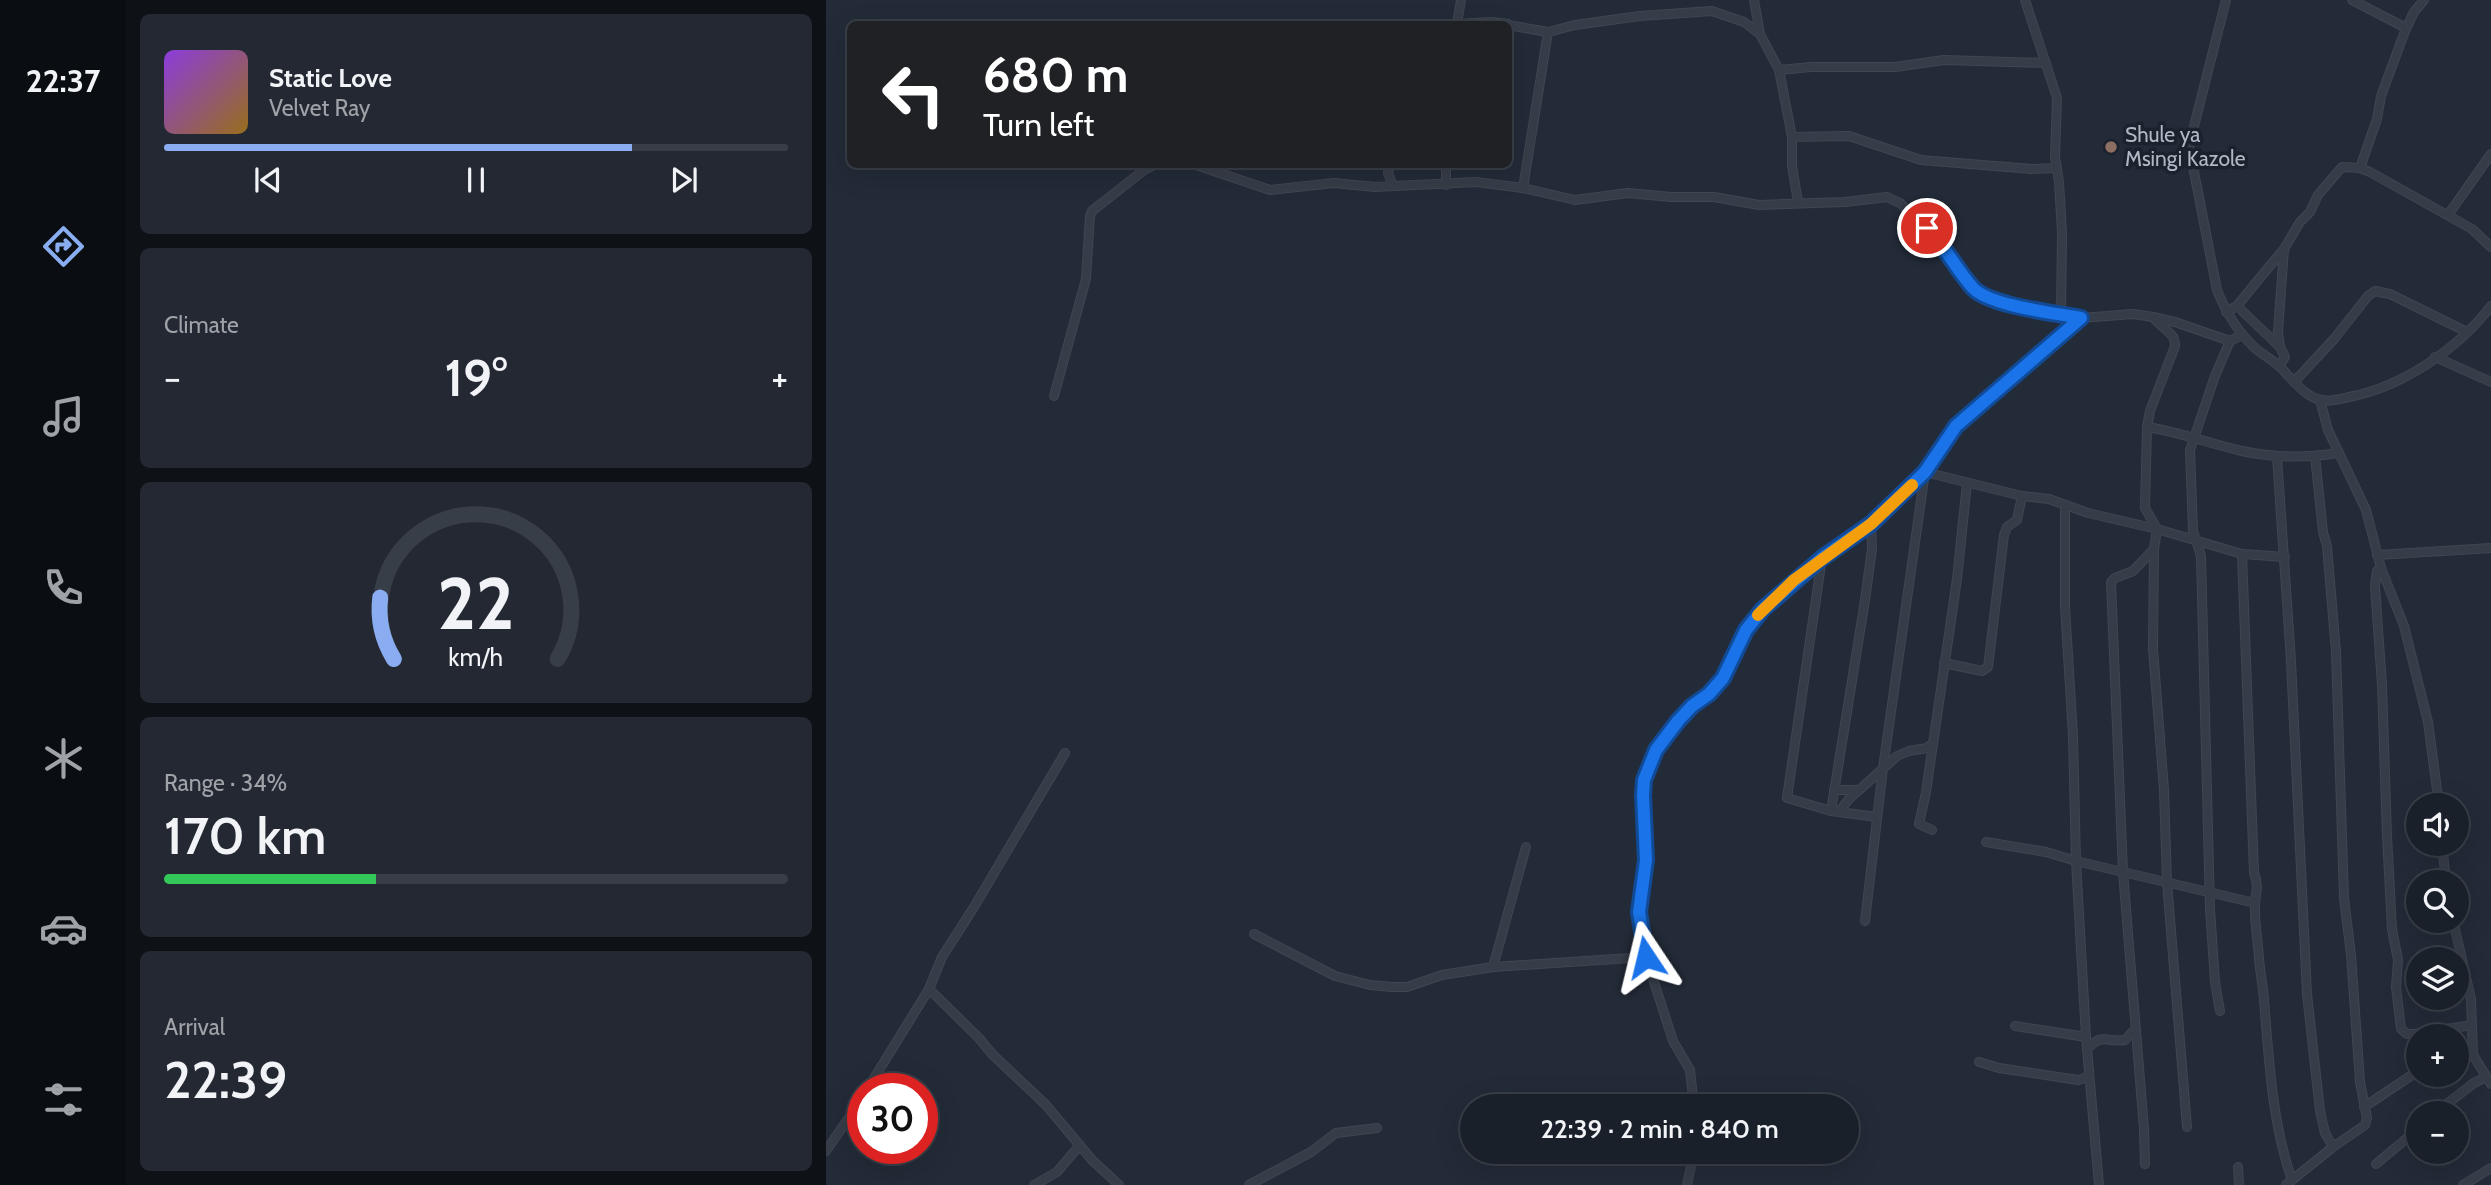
<!DOCTYPE html>
<meta charset="utf-8">
<style>
body{margin:0;font-family:Cabin,sans-serif;background:#232832;color:#f1f3f6;height:100vh;display:flex;flex-direction:column;font-size:26px;white-space:nowrap}
*{box-sizing:border-box;margin:0}
p{font-size:23px;color:#9fa3a8}
.icon{flex:none;width:38px;height:38px;fill:none;stroke:currentColor;stroke-width:2;stroke-linecap:round;stroke-linejoin:round}
.map{position:relative;flex:1;overflow:hidden}
.panel{display:flex;flex-direction:column;gap:14px;padding:14px;background:#0e1217;width:700px}
.panel>*{flex:none}
.guide{position:absolute;left:21px;top:21px;width:665px;height:147px;border-radius:10px;box-shadow:0 7px 28px #0002,0 0 0 2px #383e47;background:#202124;color:#fff;overflow:hidden}
.controls{position:absolute;left:1580px;top:793px;display:grid;gap:14px}
.controls a{display:grid;place-items:center;width:63px;height:63px;border-radius:50%;background:#1a202a;box-shadow:0 7px 28px #0002,0 0 0 2px #383e47;font-size:35px}
.speed{position:absolute;left:21px;top:1073px;display:flex;gap:14px;font-size:35px;font-weight:700;text-align:center}
.speed>*{display:grid;place-content:center;width:91px;height:91px;border-radius:50%;background:#1a202a;box-shadow:0 7px 28px #0002,0 0 0 2px #383e47;line-height:1}
.speed .limit{border:10px solid #d22;background:#fff;color:#111}
.pin{position:absolute;display:grid;place-items:center;width:60px;height:60px;color:#fff;margin:-30px;border:4px solid #fff;border-radius:50%;box-shadow:0 2px 7px #0007}
.me{position:absolute;width:77px;margin:-38px;rotate:350deg;stroke-linejoin:round;filter:drop-shadow(0 0 5px #0008)}
.turn{display:flex;align-items:center;gap:24px;height:147px;padding:0 21px;font-size:32px}
.turn .icon{width:91px;height:91px;stroke-width:2.5}
.turn b{display:block;font-size:49px;line-height:60px}
.big{font-size:52px;font-weight:600;line-height:1.1}
.panel .tile{flex:1;display:flex;flex-direction:column;justify-content:center;gap:10px;min-width:0;padding:0 24px;border-radius:10px;background:#232832}
.panel .dial{align-items:center;gap:0}
.dial svg{height:182px;overflow:visible;fill:none;stroke:#383e47;stroke-width:7;stroke-linecap:round;text-anchor:middle}
.dial text{fill:#f1f3f6;stroke:none}
.song{display:flex;align-items:center;gap:21px}
.cover{width:84px;height:84px;border-radius:10px;background:linear-gradient(135deg,hsl(270 70% 55%),hsl(40 70% 35%))}
.played{height:7px;border-radius:4px;background:linear-gradient(90deg,#8aacf0 75%,#383e47 75%)}
.keys{display:flex;justify-content:space-around;direction:ltr}
.heat{display:flex;justify-content:space-between;align-items:center;font-size:38px;direction:ltr}
.charge{height:10px;border-radius:5px;background:linear-gradient(90deg,#34c759 34%,#383e47 0)}
.trip{position:absolute;left:634px;top:1094px;width:399px;height:70px;border-radius:35px;background:#1a202a;box-shadow:0 7px 28px #0002,0 0 0 2px #383e47;font-weight:600;line-height:70px;text-align:center}
main{display:flex;flex:1;min-height:0}
.tabs{display:flex;flex-direction:column;width:126px;justify-content:space-around;align-items:center;background:#0a0d11;color:#9fa3a8}
.tabs .icon{width:49px;height:49px}
.tabs .selected{color:#8aacf0}
.tabs b{font-size:32px;color:#f1f3f6}
.map>svg:first-child{display:block}
</style>
<main>
<nav class="tabs">
<b>22:37</b>
<svg class="icon selected" aria-label="directions" viewBox="0 0 24 24"><path d="M12 3l9 9-9 9-9-9zM9 14v-3h6M13 9l2 2-2 2"/></svg>
<svg class="icon" aria-label="music" viewBox="0 0 24 24"><path d="M9 18V5l10-2v13"/><circle cx="6" cy="18" r="3"/><circle cx="16" cy="16" r="3"/></svg>
<svg class="icon" aria-label="phone" viewBox="0 0 24 24"><path d="M5 4h4l2 5-3 2q2 4 5 5l2-3 5 2v4C11 20 4 13 5 4z"/></svg>
<svg class="icon" aria-label="climate" viewBox="0 0 24 24"><path d="M12 3v18M4 7l16 10M4 17L20 7"/></svg>
<svg class="icon" aria-label="car" viewBox="0 0 24 24"><path d="M5 17H2v-5l4-1 3-4h7l3 4 3 1v5h-3M9 17h6M6 11h13"/><circle cx="7" cy="17" r="2"/><circle cx="17" cy="17" r="2"/></svg>
<svg class="icon" aria-label="filters" viewBox="0 0 24 24"><path d="M4 7h16M4 17h16"/><circle cx="9" cy="7" r="2"/><circle cx="15" cy="17" r="2"/></svg>
</nav>
<section class="panel">
<div class="tile">
<div class="song"><i class="cover"></i><div><b>Static Love</b><p>Velvet Ray</p></div></div>
<div class="played"></div>
<div class="keys"><svg class="icon" aria-label="previous" viewBox="0 0 24 24"><path d="M18 5L8 12l10 7zM5 5v14"/></svg><svg class="icon" aria-label="pause" viewBox="0 0 24 24"><path d="M8 5v14M16 5v14"/></svg><svg class="icon" aria-label="next" viewBox="0 0 24 24"><path d="M6 5l10 7-10 7zM19 5v14"/></svg></div>
</div>
<div class="tile"><p>Climate</p>
<div class="heat"><a>−</a><b class="big">19°</b><a>+</a></div>
</div>
<div class="tile dial"><svg viewBox="0 0 100 80">
<path d="M14 69A42 42 0 1 1 86 69"/>
<path d="M14 69A42 42 0 0 1 8 42" stroke="#8aacf0"/>
<text x="50" y="56" font-size="32" font-weight="700">22</text>
<text x="50" y="72" font-size="11">km/h</text>
</svg></div>
<div class="tile"><p>Range · 34%</p><b class="big">170 km</b><div class="charge"></div></div>
<div class="tile"><p>Arrival</p><b class="big">22:39</b></div>
</section>
<div class="map">
<svg width="1665" height="1185" viewBox="0 0 1665 1185">
<rect width="100%" height="100%" fill="#232b38"/>
<g fill="none" stroke-linecap="round" stroke-linejoin="round">
<!-- minor casing -->
<g stroke="#404652" stroke-width="10">
<g id="minor">
<polyline points="928,0 934,34 953,70 955,80 966,137 966,166 972,202"/>
<polyline points="1199,0 1231,98 1229,157 1233,182 1236,233 1235,314"/>
<path d="M1400,0L1363,146L1391,290C1400,313 1411,331 1429,348C1437,355 1447,360 1455,368C1466,379 1480,398 1496,400C1505,402 1515,399 1523,397C1576,387 1632,349 1665,306"/>
<polyline points="1526,0 1580,28"/>
<polyline points="631,24 635,0"/>
<polyline points="633,24 665,22 682,24"/>
<polyline points="682,25 722,32 749,25 814,16 886,11 918,22 934,34"/>
<polyline points="953,70 985,67 1069,67 1118,60 1220,63"/>
<polyline points="966,137 1023,136 1095,160 1206,169 1231,168"/>
<polyline points="367,164 444,190 508,183 549,187 650,182 697,188 749,200 802,193 845,197 888,197 933,205 1019,202 1061,197 1074,203 1111,239 1147,288 1163,299 1255,318 1307,314 1327,317 1349,322 1404,341 1416,335"/>
<polyline points="564,164 562,173 567,186"/>
<polyline points="1534,168 1551,119 1555,96 1579,31 1588,12 1598,0"/>
<polyline points="620,185 620,164"/>
<polyline points="697,188 722,32"/>
<polyline points="1622,215 1665,154"/>
<polyline points="1411,306 1454,347 1459,357 1453,366"/>
<polyline points="1400,312 1411,306 1428,285 1458,249 1474,222 1484,212 1492,195 1516,167 1534,168 1544,172 1646,229 1665,247"/>
<path d="M1327,317C1335,329 1350,332 1349,346L1324,411L1321,427L1319,508L1331,529L1328,549L1327,649L1338,790L1341,882L1361,1127"/>
<polyline points="1454,347 1452,332 1458,249"/>
<polyline points="1609,357 1665,382"/>
<polyline points="1468,382 1508,339 1542,296 1549,291 1564,294 1641,332"/>
<polyline points="228,396 260,279 264,216 266,211 318,170 330,164"/>
<polyline points="1494,400 1502,430 1540,510 1555,568 1578,626 1602,722 1613,805"/>
<path d="M1321,427C1354,432 1384,444 1416,451C1448,458 1480,458 1513,453"/>
<polyline points="1451,457 1465,661 1481,994 1494,1111 1499,1133 1507,1147"/>
<polyline points="1239,506 1239,607 1247,736 1250,861 1260,1037 1273,1185"/>
<path d="M1416,554L1428,873C1433,885 1430,892 1429,904C1428,922 1432,940 1433,958C1434,972 1437,986 1438,1000C1443,1060 1446,1123 1466,1180"/>
<polyline points="1551,555 1665,548"/>
<polyline points="996,558 961,798 1005,811 1051,817"/>
<polyline points="1555,568 1551,571 1549,586 1556,685 1561,836 1566,929 1572,960 1570,987 1575,1029 1581,1034 1589,1034 1646,1025"/>
<polyline points="1118,663 1156,671 1162,667 1178,535 1181,527 1191,520 1196,496"/>
<polyline points="1008,790 1033,790"/>
<polyline points="1005,811 1039,600 1046,549 1045,524"/>
<polyline points="1013,812 1022,800 1071,756 1083,751 1101,748 1106,744"/>
<polyline points="1106,830 1093,824 1100,792 1131,579 1141,483"/>
<polyline points="1160,842 1220,852 1250,861 1429,903"/>
<polyline points="1616,844 1620,882"/>
<polyline points="1627,920 1645,999 1647,1055 1665,1084"/>
<polyline points="1039,921 1057,768 1099,472 1196,496 1223,499 1262,513 1331,529 1416,554 1459,557"/>
<polyline points="428,934 509,976 544,985 566,987 581,987 616,975 667,967 820,957"/>
<polyline points="667,967 700,847"/>
<polyline points="103,989 153,1038 166,1054 220,1105 266,1160 293,1185"/>
<polyline points="1394,1011 1389,982 1384,909 1375,556 1367,531 1364,450 1389,376 1404,341"/>
<polyline points="1189,1026 1260,1037"/>
<path d="M1261,1049C1277,1032 1280,1043 1299,1040L1308,1030"/>
<polyline points="1153,1062 1173,1068 1252,1080 1259,1078 1263,1074"/>
<polyline points="42,1088 103,989 116,957 148,907 239,753"/>
<polyline points="868,1106 864,1070 847,1041 820,957 812,912 820,860 817,795 823,764 830,750 852,721 866,706 883,694 897,678 920,630 937,609 996,558 1045,524 1099,472 1130,426 1255,318"/>
<polyline points="1538,1107 1592,1071"/>
<polyline points="1609,1113 1648,1083 1660,1077"/>
<polyline points="0,1151 37,1097"/>
<polyline points="1319,1164 1318,1129 1297,872 1285,582 1289,578 1307,571 1328,549"/>
<polyline points="1550,1164 1592,1129"/>
<polyline points="1412,1167 1413,1185"/>
<polyline points="208,1185 231,1172 254,1145"/>
<polyline points="423,1185 485,1152 510,1133 551,1128"/>
<polyline points="861,1185 868,1152"/>
<polyline points="1460,1185 1507,1147 1539,1125 1541,1118 1534,1082 1525,955 1518,898 1510,652 1501,546 1497,532 1489,456"/>
<polyline points="1637,1185 1665,1168"/>
</g>
</g>
<!-- minor -->
<use href="#minor" stroke="#363d48" stroke-width="8"/>
</g>
<g fill="none" stroke-linecap="round" stroke-linejoin="round">
<!-- route casing -->
<g stroke="#114b97" stroke-width="18">
<path id="route" d="M820,957L813,912L820,860L817,795L818,780L830,750L852,721L866,706L883,694L897,678L920,630L937,609L996,558L1045,524L1099,472L1130,426L1255,318C1229,313 1164,306 1147,288C1130,269 1119,246 1101,228"/>
</g>
<!-- route -->
<use href="#route" stroke="#1a73e8" stroke-width="12"/>
<!-- slow -->
<polyline stroke="#f59e0b" stroke-width="12" points="932,615 968,580 1045,524 1086,485"/>
</g>
<!-- markers -->
<circle fill="#8d6e63" stroke="#1c222d" stroke-width="2.5" cx="1285" cy="147" r="7"/>
<g text-anchor="middle" stroke-width="7" stroke-linejoin="round" paint-order="stroke">
<!-- poi labels -->
<g font-size="21" fill="#b1b8c5" stroke="#1c222d" text-anchor="start">
<text x="1299" y="142">Shule ya<tspan x="1299" dy="24">Msingi Kazole</tspan></text>
</g>
</g>
</svg>
<div class="controls">
<a><svg class="icon" aria-label="sound" viewBox="0 0 24 24"><path d="M4 9h4l5-4v14l-5-4H4zM17 9q2 3 0 6"/></svg></a>
<a><svg class="icon" aria-label="search" viewBox="0 0 24 24"><circle cx="10" cy="10" r="6"/><path d="M15 15l6 6"/></svg></a>
<a><svg class="icon" aria-label="layers" viewBox="0 0 24 24"><path d="M12 4l9 5-9 5-9-5zM3 14l9 5 9-5"/></svg></a>
<a>+</a>
<a>−</a>
</div>
<div class="speed"><div class="limit">30</div></div>
<div class="pin" style="left:1101px;top:228px;background:#d93025"><svg class="icon" aria-label="arrive" viewBox="0 0 24 24"><path d="M6 21V4h12l-3 4 3 4H6"/></svg></div>
<svg class="me" style="left:820px;top:957px" viewBox="-20 -20 40 40"><path d="M0-17L14 15 0 8-14 15z" fill="#1a73e8" stroke="#fff" stroke-width="4"/></svg>
<div class="trip">22:39 · 2 min · 840 m</div>
<div class="guide">
<div class="turn"><svg class="icon" aria-label="left" viewBox="0 0 24 24"><path d="M17 20v-9H6M10 6l-5 5 5 5"/></svg><div><b>680 m</b>Turn left</div></div>
</div>
</div>
</main>
